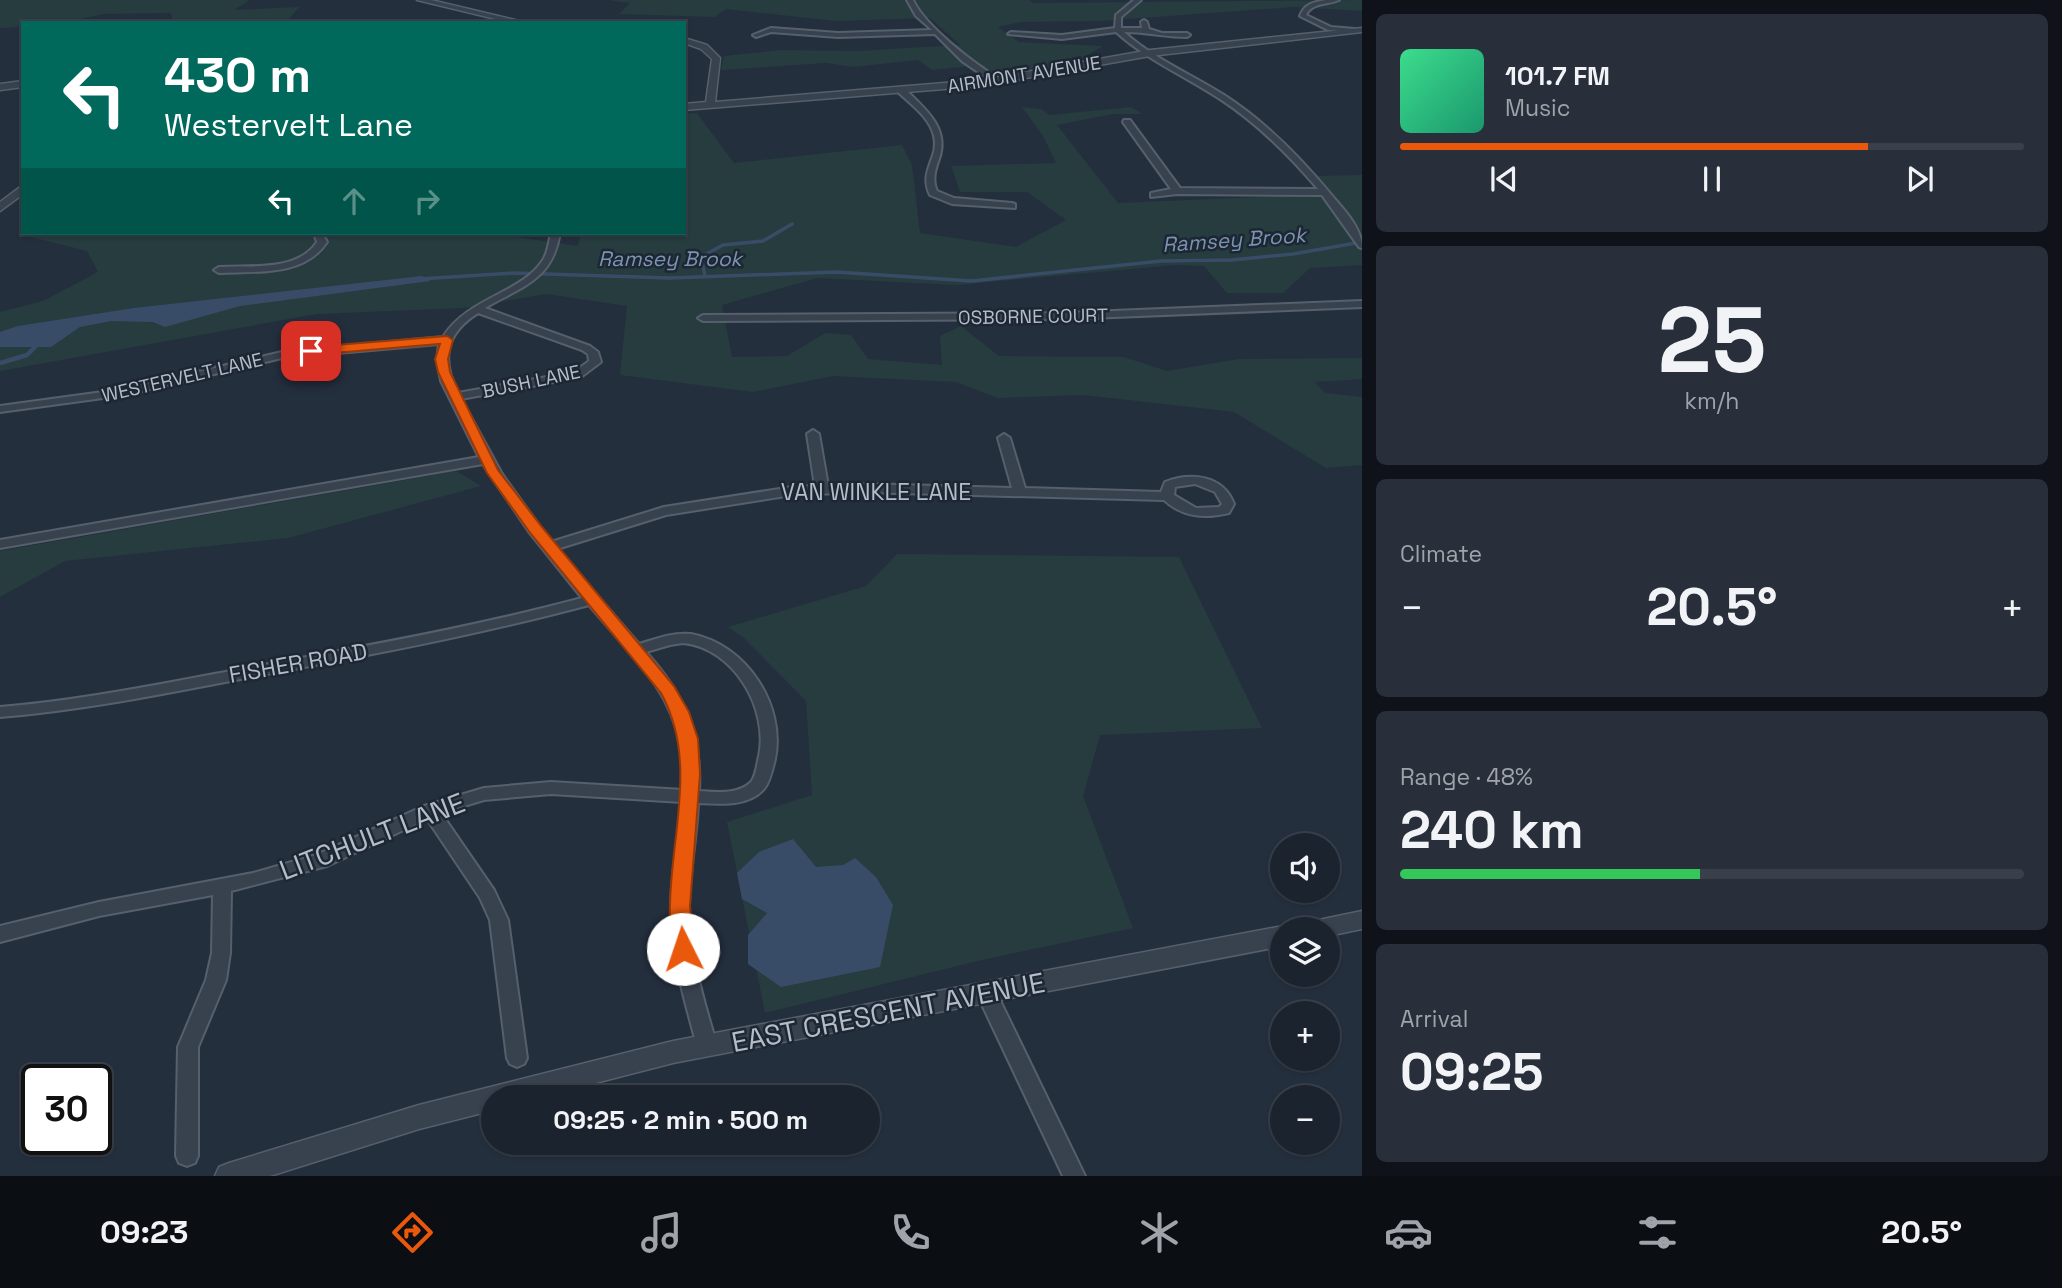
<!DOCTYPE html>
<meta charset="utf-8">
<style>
body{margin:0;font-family:"Space Grotesk",sans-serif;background:#282f3a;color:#f1f3f6;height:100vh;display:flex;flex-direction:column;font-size:26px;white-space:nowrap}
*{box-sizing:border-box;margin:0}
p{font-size:23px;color:#a0a4aa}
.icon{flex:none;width:38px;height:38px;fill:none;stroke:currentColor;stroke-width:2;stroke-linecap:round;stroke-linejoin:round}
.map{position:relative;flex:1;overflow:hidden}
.details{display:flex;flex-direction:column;gap:14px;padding:14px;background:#0f1319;width:700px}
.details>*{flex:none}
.guide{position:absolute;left:21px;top:21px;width:665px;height:214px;border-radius:0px;box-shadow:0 2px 5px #0004,0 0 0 2px #39404a;background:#00695c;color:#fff;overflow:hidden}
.tools{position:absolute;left:1270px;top:833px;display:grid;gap:14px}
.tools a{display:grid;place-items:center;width:70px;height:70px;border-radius:50%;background:#1b232e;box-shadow:0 2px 5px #0004,0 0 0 2px #39404a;font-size:35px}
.speed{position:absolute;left:21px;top:1064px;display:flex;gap:14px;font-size:35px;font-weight:700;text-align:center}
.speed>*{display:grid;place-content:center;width:91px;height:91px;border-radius:50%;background:#1b232e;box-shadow:0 2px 5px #0004,0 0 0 2px #39404a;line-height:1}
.speed .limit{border:4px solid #111;border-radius:10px;background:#fff;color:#111}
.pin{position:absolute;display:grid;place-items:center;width:60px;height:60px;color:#fff;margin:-30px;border-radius:14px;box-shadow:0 4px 10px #0006}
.me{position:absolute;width:77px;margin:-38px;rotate:356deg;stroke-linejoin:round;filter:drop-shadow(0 0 5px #0008)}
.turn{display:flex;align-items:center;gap:24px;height:147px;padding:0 28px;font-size:32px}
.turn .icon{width:91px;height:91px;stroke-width:2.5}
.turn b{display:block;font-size:49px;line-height:60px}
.lanes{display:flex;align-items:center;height:66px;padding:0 28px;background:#0003;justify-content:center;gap:35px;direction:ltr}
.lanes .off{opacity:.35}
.big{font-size:52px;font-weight:600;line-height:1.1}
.details .widget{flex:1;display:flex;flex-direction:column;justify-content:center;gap:10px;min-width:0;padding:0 24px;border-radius:10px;background:#282f3a}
.details .dial{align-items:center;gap:0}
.dial b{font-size:91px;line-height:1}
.song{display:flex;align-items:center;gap:21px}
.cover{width:84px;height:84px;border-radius:10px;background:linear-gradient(135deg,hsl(150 70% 55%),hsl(160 70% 35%))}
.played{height:7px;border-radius:4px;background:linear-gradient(90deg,#ea580c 75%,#39404a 75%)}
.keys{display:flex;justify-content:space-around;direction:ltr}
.heat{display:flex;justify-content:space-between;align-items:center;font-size:38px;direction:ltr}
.charge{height:10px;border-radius:5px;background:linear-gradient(90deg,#34c759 48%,#39404a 0)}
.trip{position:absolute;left:481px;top:1085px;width:399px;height:70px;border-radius:35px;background:#1b232e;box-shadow:0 2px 5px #0004,0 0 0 2px #39404a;font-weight:600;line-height:70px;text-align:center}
.tabs{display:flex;height:112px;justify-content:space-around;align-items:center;background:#0b0e12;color:#a0a4aa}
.tabs .icon{width:49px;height:49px}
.tabs .selected{color:#ea580c}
.tabs b{font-size:32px;color:#f1f3f6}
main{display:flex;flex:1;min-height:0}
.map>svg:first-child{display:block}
</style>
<main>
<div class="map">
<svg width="1362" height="1176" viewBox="0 0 1362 1176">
<rect width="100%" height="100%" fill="#242f3e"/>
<!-- green -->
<g fill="#263c3f">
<polygon points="0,0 250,0 234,10 299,7 286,23 173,23 171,13 104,14 61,23 23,23 23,27 0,28"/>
<polygon points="607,0 1029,0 1033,3 1362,0 1362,11 1293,7 1100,21 1021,22 998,27 1019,42 1103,46 1080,60 999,74 981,65 932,70 918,60 853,67 826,63 721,70 724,56 780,50 857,51 960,45 930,18 835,21 726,9 715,17 619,14 630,3"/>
<polygon points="1022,107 1041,109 1050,115 1131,107 1142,114 1113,114 1057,125 1118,203 1332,194 1315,176 1362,175 1362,265 1310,268 1283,293 1227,293 1204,266 1175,265 956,285 817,278 722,305 732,357 787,356 825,333 851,335 868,359 942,365 940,336 961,326 999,356 1124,357 1167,371 1239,359 1362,358 1362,379 1315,382 1325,393 1362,397 1362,465 1326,468 1234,412 1084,395 998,398 956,382 833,376 753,392 620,375 627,306 546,294 463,308 317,314 0,371 0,312 43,301 98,272 87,251 23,235 26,233 489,233 578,246 581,233 684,233 684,114 697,113 734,163 902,145 912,165 920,233 1016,247 1066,220 1027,192 960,192 951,166 1056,163 1043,136"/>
<polygon points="456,471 481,486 288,538 65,561 0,597 0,551"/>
<polygon points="897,554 1179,557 1262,728 1100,735 1083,796 1133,928 982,960 765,1013 727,822 812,795 806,701 744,638 728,627 866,586"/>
</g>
<!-- water -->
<g fill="#394c67">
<polygon points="422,276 430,281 240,306 165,327 153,322 111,321 80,327 51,347 0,347 0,332 18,326 134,308"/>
<polygon points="793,839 816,867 843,865 855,858 876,877 893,905 880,967 781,987 748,964 748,935 767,913 742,899 737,873 759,852"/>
</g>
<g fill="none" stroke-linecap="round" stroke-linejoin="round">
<!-- stream-far1 -->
<g stroke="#394c67" stroke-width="3.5">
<polyline points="705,276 701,257 723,245 763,241 792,224"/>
<polyline points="419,279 514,273 670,278 836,272 972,281 1161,261 1232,260 1293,254 1362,242"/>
</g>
<!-- stream -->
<polyline stroke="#394c67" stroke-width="4.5" points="0,363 27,355 38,344"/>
<!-- minor casing -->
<g stroke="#565f6c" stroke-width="4">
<g id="minor">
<path d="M907,0H913C924,25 975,65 1000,79V83H994L962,61L935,34L838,37L771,32L756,37L753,35L771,28L838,33L932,30L916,16Z"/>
<path d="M1134,0H1141L1121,17V28H1142L1141,22L1144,20L1147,22L1149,29L1162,33H1187L1190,35L1187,37C1165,37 1146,32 1124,32C1154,59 1191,74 1224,95C1266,122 1302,159 1334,198C1346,212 1362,229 1362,248L1359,247L1322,195L1177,194L1151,197V193L1171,189L1123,122L1124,120H1130L1180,188L1318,189C1289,155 1257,123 1220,99C1185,76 1147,60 1116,32L1062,39L1008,34L1011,32L1062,35L1115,28L1116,15Z"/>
<path d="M1326,0H1339C1328,5 1312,2 1306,15L1331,27L1355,29L1357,32L1328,30L1300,16C1304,4 1314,2 1326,0Z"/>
<path d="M899,89H905C925,109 950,128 939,159C935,170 932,180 937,191L954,198L1012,203L1015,204V208L952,204L930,195C918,171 940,157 934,136C930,118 912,105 899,93Z"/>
<path d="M314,233H322L327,242C304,277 256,271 219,273L214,270L219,267C251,265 297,272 317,242Z"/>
<path d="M551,233H560C552,281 522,286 485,308L590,346L598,352L601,362L581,377L461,399L502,474L551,542L664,507L792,487L815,486L807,434L813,430L819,434L828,486L862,484L1012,488L998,438L1004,434L1010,438L1025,488L1161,492L1165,482C1191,472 1223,475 1234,504L1229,513C1204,519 1183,517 1164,500L862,492L792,495L666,515L557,549L639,644C655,639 673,632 691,634C746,644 786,705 775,759C773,767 770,782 764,789C748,807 720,804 698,803C697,838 689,872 689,907C689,954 704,1001 717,1046L714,1052L707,1055L700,1052L697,1046C685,1001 671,956 671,909C671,873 679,838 682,802L551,794L484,800L441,813L494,890L508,920L527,1058L524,1064L517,1067L510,1064L507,1058L490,920L480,898L427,819L327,866L231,891L230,953L226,980L198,1047V1156L195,1163L187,1166L179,1163L176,1156L178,1047L206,980L212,953L213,895L99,916L0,942V926L99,902L253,873L316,855L424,806L484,788L551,782L683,790C688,702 640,666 589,605C477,635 365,656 251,677C168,693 85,710 0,717V707C86,700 169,682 253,667C364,646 474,627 582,598L530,533L483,464L0,548V540L479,457L441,381L437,360L439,344L282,358L125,395L0,412V406L125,389L282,352L443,337C468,297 521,294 543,260C548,252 549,241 551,233ZM478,313L582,350L588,354L589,361L574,372L458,393C441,359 445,334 478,313ZM1195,484L1215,492L1222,504L1219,507L1196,508L1174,495L1175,487ZM683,643C734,648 769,709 759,756C757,764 756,776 751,782C738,795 716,792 699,791C702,733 684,694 646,652L670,645Z"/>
<polygon points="1362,301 1362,307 1064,319 703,321 698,318 703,315 1064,313"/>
<polygon points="987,986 994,988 1085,1176 1063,1176 977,994 980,988"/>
</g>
</g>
<!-- tertiary casing -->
<g stroke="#565f6c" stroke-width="3">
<g id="tertiary">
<polygon points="417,0 431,0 528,23 512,23"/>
<polygon points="1362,28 1362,32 1150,56 981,86 684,110 684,104 706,102 712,59 701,49 684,43 684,38 707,45 720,58 715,102 981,80 1150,50"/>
<polygon points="23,81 23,87 0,90 0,84"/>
<polygon points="23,185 23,194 0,211 0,202"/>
<polygon points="1362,911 1362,929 1328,936 1328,929 1305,929 1309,922"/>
<polygon points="1283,926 1291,929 1283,929 1283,946 673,1063 541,1097 494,1097 494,1110 419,1129 270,1176 215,1176 219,1167 229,1163 419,1105 673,1041"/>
</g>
</g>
<!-- minor -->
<use href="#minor" fill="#38414e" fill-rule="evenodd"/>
<!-- tertiary -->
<use href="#tertiary" fill="#38414e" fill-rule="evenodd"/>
</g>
<!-- route -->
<path fill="#ea580c" stroke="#983908" stroke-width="2" d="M447,336L453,340L448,359L450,372L498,470L542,527L674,686L689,712L698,739L700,774L690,906L694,949L691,955L683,958L675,955L672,949C671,934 669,920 670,905C671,834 698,760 661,693L531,534L487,473L438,372L435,359L440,344L311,355L305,351L311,347Z"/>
<g text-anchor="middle" stroke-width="5" stroke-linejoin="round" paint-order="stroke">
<!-- far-street labels -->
<g font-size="19" fill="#b4bcc9" stroke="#1d2633">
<text transform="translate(1024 74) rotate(-9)" y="7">AIRMONT AVENUE</text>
<text transform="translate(1033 316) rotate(-1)" y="7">OSBORNE COURT</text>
<text transform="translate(182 377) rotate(-13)" y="7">WESTERVELT LANE</text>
<text transform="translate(531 381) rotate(-12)" y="7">BUSH LANE</text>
</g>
<!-- far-water labels -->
<g font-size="21" font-style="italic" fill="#7c92b1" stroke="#1d2633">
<text transform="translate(1234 240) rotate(-4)" y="7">Ramsey Brook</text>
<text x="670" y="266">Ramsey Brook</text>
</g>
<!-- street labels -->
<g font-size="23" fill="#b4bcc9" stroke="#1d2633">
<text x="876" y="500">VAN WINKLE LANE</text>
<text transform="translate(298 663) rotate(-10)" y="8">FISHER ROAD</text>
</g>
<!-- near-street labels -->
<g font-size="28" fill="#b4bcc9" stroke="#1d2633">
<text transform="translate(372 836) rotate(-21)" y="10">LITCHULT LANE</text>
<text transform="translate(888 1012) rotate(-11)" y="10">EAST CRESCENT AVENUE</text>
</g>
</g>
</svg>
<div class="tools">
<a><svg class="icon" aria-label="sound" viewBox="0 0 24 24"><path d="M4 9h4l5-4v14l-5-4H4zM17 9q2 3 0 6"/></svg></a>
<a><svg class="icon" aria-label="layers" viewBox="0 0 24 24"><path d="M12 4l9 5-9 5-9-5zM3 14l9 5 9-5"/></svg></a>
<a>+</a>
<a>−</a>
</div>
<div class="speed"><div class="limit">30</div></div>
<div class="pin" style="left:311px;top:351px;background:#d93025"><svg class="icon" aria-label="arrive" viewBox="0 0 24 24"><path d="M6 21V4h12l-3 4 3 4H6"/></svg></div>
<svg class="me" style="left:683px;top:949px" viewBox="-20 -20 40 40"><circle r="19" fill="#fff"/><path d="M0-13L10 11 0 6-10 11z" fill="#ea580c"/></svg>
<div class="trip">09:25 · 2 min · 500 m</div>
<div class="guide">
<div class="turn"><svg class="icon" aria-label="left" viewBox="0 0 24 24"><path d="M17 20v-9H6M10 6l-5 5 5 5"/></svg><div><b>430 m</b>Westervelt Lane</div></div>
<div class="lanes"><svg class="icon" aria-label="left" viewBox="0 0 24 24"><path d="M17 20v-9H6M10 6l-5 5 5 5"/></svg><svg class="icon off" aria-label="ahead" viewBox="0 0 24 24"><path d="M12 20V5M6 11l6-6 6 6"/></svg><svg class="icon off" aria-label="right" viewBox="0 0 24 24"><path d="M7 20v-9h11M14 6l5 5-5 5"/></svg></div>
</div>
</div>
<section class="details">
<div class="widget">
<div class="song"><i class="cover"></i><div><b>101.7 FM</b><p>Music</p></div></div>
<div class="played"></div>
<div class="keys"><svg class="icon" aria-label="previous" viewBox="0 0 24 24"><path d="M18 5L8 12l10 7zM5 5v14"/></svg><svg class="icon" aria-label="pause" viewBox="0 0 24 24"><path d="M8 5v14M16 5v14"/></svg><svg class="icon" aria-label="next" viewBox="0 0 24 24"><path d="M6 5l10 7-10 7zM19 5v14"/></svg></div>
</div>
<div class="widget dial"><b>25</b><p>km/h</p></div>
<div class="widget"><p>Climate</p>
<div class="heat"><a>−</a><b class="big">20.5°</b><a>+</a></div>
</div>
<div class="widget"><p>Range · 48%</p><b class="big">240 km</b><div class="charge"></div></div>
<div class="widget"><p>Arrival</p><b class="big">09:25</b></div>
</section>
</main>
<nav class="tabs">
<b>09:23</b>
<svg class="icon selected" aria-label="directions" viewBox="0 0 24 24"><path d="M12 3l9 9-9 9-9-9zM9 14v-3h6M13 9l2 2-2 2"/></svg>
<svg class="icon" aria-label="music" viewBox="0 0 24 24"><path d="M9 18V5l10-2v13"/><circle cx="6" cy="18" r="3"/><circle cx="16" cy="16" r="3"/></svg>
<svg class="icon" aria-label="phone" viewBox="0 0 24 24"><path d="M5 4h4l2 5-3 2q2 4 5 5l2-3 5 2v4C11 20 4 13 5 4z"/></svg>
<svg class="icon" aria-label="climate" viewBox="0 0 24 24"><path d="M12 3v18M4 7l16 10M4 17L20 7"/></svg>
<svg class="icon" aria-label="car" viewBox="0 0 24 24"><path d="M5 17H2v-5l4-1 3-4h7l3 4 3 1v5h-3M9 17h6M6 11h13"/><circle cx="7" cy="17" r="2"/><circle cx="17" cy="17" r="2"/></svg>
<svg class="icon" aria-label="filters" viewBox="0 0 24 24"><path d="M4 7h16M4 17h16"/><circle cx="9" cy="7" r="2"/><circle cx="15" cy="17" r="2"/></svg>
<b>20.5°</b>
</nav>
